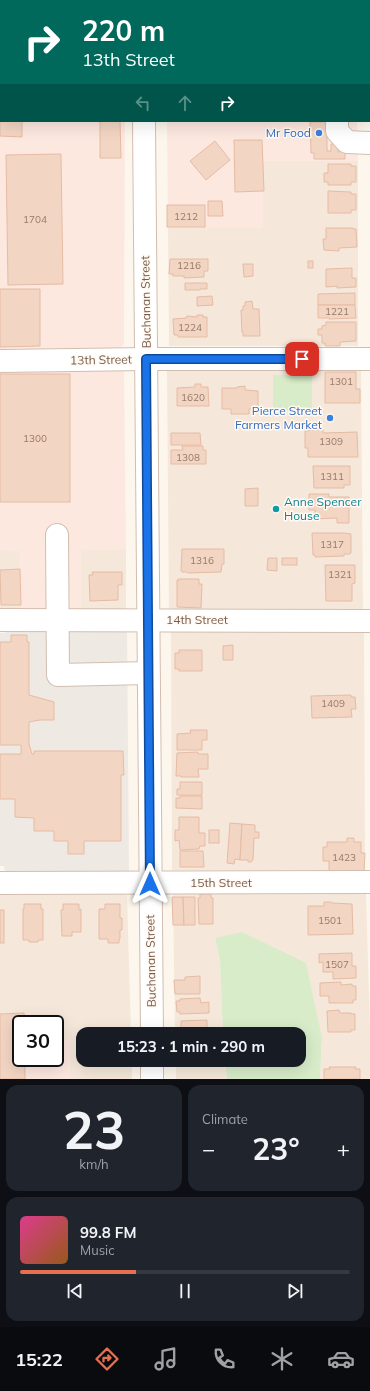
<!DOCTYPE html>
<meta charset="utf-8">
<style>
body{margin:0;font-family:Mulish,sans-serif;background:#20242c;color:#f1f3f6;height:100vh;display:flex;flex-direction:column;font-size:15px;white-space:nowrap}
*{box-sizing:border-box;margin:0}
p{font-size:13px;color:#9ea1a6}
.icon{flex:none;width:22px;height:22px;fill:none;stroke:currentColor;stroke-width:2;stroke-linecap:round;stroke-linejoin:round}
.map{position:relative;height:1079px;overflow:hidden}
.drawer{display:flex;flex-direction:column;gap:6px;padding:6px;background:#0d0f14;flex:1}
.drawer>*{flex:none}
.top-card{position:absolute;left:0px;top:0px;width:370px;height:122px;box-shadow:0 4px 16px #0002;background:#00695c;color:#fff;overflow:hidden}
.speed{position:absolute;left:12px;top:1015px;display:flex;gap:8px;font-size:20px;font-weight:700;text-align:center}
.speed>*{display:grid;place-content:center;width:52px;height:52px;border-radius:50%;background:#171b24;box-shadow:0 4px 16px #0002;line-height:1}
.speed .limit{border:2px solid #111;border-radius:6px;background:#fff;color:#111}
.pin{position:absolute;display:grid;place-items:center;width:34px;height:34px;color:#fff;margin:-17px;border-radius:8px;box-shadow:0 2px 6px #0006}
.me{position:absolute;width:44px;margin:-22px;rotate:0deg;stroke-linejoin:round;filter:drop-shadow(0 0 3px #0008)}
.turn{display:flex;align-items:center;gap:14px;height:84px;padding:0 16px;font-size:18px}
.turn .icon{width:52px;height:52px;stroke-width:2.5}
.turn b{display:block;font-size:28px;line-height:34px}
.lanes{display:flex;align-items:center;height:38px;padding:0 16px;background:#0003;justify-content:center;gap:20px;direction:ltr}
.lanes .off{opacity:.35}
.big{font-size:30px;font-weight:700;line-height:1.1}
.drawer .card{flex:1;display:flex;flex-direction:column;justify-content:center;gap:6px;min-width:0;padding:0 14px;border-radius:12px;background:#20242c}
.drawer .dial{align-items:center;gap:0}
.dial b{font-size:52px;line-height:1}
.song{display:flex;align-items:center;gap:12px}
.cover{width:48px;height:48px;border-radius:6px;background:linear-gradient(135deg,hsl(330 70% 55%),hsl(30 70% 35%))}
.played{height:4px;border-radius:2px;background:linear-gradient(90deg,#e76f51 35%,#363941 35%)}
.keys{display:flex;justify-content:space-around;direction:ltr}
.heat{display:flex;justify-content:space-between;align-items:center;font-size:22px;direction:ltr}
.drawer .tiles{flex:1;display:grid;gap:6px;grid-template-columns:1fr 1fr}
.card:last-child{grid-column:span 2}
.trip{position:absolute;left:76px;top:1027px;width:230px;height:40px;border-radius:12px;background:#171b24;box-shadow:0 4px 16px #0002;font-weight:700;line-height:40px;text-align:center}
.tab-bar{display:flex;height:64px;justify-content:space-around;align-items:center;background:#090b0e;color:#9ea1a6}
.tab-bar .icon{width:28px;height:28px}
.tab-bar .current{color:#e76f51}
.tab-bar b{font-size:18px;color:#f1f3f6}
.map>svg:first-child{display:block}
</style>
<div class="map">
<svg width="370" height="1079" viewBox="0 0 370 1079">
<rect width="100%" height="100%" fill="#fdf6ec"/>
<!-- residential -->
<g fill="#f5e8da">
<polygon points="262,161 358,161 358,346 169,346 168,228 262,228"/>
<polygon points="361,369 363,610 169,611 167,370"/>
<polygon points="0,550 20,550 21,610 0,610"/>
<rect x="81" y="550" width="45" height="60"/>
<polygon points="171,631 364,632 365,870 172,870"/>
<polygon points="173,892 366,894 370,1027 370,1079 320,1079 322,1038 215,938 220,962 223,1034 175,1034"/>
<polygon points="5,893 127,893 131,1034 83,1034 83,1060 132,1060 132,1079 69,1079 70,1040 55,1040 55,1024 31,1024 31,1013 0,1013 0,895 5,895"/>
<polygon points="176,1060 225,1060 227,1079 176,1079"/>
</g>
<!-- commercial -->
<g fill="#fde8e0">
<rect x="165" y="0" width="199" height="1"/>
<polygon points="0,114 1,114 1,121 125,121 124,341 124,344 120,348 0,349"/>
<polygon points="167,121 357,121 358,161 263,161 263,228 168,228"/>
<polygon points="0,370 124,370 126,550 81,550 81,610 21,610 20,551 0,550"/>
<polygon points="0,1013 31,1013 31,1024 21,1024 21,1058 55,1058 55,1040 70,1040 69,1079 0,1079"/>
</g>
<!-- industrial -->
<polygon fill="#efe9e4" points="5,632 127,632 129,872 5,871 4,866 0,866 0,633 5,633"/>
<!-- green -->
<g fill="#d8ecc9">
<polygon points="273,375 312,376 312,411 273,411"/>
<polygon points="242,932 306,963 322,1038 320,1079 227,1079 225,1060 299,1060 299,1034 223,1034 220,962 215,938"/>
</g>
<!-- building -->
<g fill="#f3d5c3" stroke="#e6bba3">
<rect x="97" y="0" width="32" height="1"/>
<polygon points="0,22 1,22 1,68 0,69"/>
<polygon points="0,114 1,114 1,121 22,121 22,137 0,136"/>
<polygon points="100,121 120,121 121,158 100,158"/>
<polygon points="310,122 327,122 327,151 331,151 331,144 338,144 338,152 345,151 345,159 314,159 314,153 311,153"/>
<polygon points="234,140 262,140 264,191 235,192"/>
<polygon points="215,141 230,160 206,180 190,161"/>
<polygon points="61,154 63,284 8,285 6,155"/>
<polygon points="328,164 351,164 351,166 356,166 356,182 351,182 351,185 328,185 328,182 324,182 324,173 328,173"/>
<polygon points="328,191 351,192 351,194 356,194 356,210 351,210 351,213 328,213"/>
<polygon points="208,201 222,201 223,216 208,216"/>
<rect x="167" y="205" width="38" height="22"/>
<polygon points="326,228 353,228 353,229 356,229 357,247 339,248 339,251 324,250 323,239 326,239"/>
<polygon points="170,259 208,259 208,271 204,271 204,277 184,278 184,276 173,276 173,274 169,274"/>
<rect x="308" y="261" width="5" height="7"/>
<polygon points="243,264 253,264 253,276 244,277"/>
<polygon points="352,268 352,278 356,278 356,287 337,288 337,286 326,287 326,269"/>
<polygon points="185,283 207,283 207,289 200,289 200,290 185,290"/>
<polygon points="0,289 40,289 40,346 0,347"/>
<polygon points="355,293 355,305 318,305 318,294"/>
<polygon points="212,296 213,305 197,306 197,297"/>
<polygon points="252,301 253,309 259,309 260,336 243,336 243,332 242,332 241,310 243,310 243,306 245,306 245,302"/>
<polygon points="318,305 355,305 356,318 329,319 329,318 318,318"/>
<polygon points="197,315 203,315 203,317 207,317 207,337 178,337 178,335 174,335 173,319 186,318 187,316 197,317"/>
<polygon points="326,322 356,322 356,341 340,342 340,346 325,346 325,343 322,343 322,335 318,335 318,329 322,329 322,326 326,325"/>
<polygon points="325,372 356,372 356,389 360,389 360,403 325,403"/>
<rect x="0" y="374" width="70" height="128"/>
<polygon points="195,384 201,384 201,387 208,387 209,406 177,406 177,388 195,387"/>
<polygon points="245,386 245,390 258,391 258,409 249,409 249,414 231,414 231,409 222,409 222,388 237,388 237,387"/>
<polygon points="323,429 323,433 357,432 358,457 308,457 308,448 305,448 305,431"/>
<polygon points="171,433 200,433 201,445 171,445"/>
<polygon points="182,446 203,446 203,450 206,450 206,464 171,464 171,450 183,450"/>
<polygon points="313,466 350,466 350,485 344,485 344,488 314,488"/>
<polygon points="258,488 258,506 245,506 245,489"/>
<polygon points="309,494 329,494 329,497 349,497 349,523 337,523 337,518 315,519 315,510 309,510"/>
<polygon points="312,533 344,533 351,534 351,553 350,554 344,554 344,556 315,557 315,555 313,555"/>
<polygon points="182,549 224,549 224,564 222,564 221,572 188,573 187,572 182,572 181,570"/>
<polygon points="268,558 277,558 277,571 267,570"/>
<rect x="282" y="558" width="15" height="7"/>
<polygon points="325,565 355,565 355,583 352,584 352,601 326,601"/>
<polygon points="20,569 21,605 1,605 0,570"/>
<polygon points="92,572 122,572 122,585 118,585 118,600 90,601 89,575 93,575"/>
<polygon points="178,579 199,579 199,584 202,584 201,608 177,607 177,580 178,581"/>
<polygon points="11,635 27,635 27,642 29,642 29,695 54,702 54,720 40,720 29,722 29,744 32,754 34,754 34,751 123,751 124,775 121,775 121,841 84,841 84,854 68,854 68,841 54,841 54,831 34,831 34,818 15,817 15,799 0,799 0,754 21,754 21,745 0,745 0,642 11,642"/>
<polygon points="233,645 233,660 223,660 223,646"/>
<polygon points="179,650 202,650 202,671 179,671 179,669 175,669 175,653 179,653"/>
<polygon points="351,695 351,697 355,697 356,709 351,709 352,717 312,718 311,696"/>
<polygon points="190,730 207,730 207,740 202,740 202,750 177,750 177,734 191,733"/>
<polygon points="198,752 198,754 208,754 208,769 198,769 199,777 181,777 181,776 176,776 177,753"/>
<polygon points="180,782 202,782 202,795 177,795 177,789 180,789"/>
<polygon points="180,796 202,796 202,809 176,808 176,798 180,798"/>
<polygon points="179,817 199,817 199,833 205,833 205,846 200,846 199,849 180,850 179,840 175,841 175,830 179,830"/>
<polygon points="230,823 242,824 240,860 235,859 234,864 227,863"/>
<polygon points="242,824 255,825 255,832 259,832 259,838 254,838 253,860 251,862 248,862 248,860 240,860"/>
<rect x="209" y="830" width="10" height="13"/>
<polygon points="347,838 354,838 354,842 361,842 361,853 365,853 364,872 329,871 329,861 323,861 323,847 327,847 327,842 347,842"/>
<polygon points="180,851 203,851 204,867 180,867"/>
<polygon points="200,894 211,894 211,898 213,898 213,924 199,924 198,898 200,898"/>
<polygon points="172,897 183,897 184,925 173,925"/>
<polygon points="183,897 195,897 195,925 184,925"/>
<polygon points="324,902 331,902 332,903 352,904 353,934 308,935 308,906 324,906"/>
<polygon points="24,904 41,904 41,909 43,909 43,940 38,940 38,942 29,942 29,940 23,940 23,909 24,909"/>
<polygon points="63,904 79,904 79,910 81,909 81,932 72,932 72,936 62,936 61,910 63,910"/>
<polygon points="105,904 120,904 120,918 122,918 122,930 120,930 120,939 119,939 119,943 108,943 108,939 99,939 99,909 105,909"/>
<rect x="0" y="910" width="4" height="33"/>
<polygon points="352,953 352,966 356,966 356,978 333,979 333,972 323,972 323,962 319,963 319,954"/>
<polygon points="200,976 200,994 175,994 174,980 185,980 185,977"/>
<polygon points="341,982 341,985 352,984 352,986 356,986 356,1000 353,1000 353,1003 329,1003 329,996 320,996 320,983"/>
<polygon points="200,998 201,1003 209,1002 209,1013 180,1014 180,1012 177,1012 176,1001 180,1001 180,999"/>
<polygon points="339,1010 340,1013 351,1013 351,1014 355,1014 355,1030 351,1030 351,1032 328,1032 327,1011"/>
<polygon points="24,1013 25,1024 21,1024 21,1058 25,1058 25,1079 0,1079 0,1014"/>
<polygon points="207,1020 207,1028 211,1028 211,1034 181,1034 181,1021"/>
<polygon points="329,1067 356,1067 355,1069 360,1069 360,1079 324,1079 324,1069 330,1069"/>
</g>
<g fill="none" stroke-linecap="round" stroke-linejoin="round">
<!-- minor casing -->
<g stroke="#d1beb0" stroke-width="24">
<g id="minor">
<polyline points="145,1 145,0"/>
<polyline points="144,121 152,1034"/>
<polyline points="337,121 337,131 347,142 370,143"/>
<polyline points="0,361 146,359 370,359"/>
<polyline points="57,535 58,675 148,673"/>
<polyline points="0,620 370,621"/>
<polyline points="0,883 370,882"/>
<polyline points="152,1060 152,1079"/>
</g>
</g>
<!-- major casing -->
<g stroke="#dad1cd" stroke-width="24">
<g id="major">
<polyline points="0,90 1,90"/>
<polyline points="369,90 370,90"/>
</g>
</g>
<!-- minor -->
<use href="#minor" stroke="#fff" stroke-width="22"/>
<!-- major -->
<use href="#major" stroke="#fbd9a5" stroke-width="22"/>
</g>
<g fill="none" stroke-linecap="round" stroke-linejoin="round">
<!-- route casing -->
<g stroke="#114b97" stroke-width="10">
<polyline id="route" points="150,884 146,359 302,359"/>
</g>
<!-- route -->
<use href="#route" stroke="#1a73e8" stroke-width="7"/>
</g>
<!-- markers -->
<g fill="#3f7fe0" stroke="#fffaf3" stroke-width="1.5">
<circle cx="319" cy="133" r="4"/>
<circle cx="330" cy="418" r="4"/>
</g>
<circle fill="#0f9aa8" stroke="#fffaf3" stroke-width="1.5" cx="276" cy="509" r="4"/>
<g text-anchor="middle" stroke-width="3" stroke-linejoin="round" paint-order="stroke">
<!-- number labels -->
<g font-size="10" fill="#987a6a">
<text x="186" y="220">1212</text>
<text x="35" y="223">1704</text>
<text x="189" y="269">1216</text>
<text x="337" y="315">1221</text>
<text x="190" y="331">1224</text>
<text x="341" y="385">1301</text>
<text x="193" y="401">1620</text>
<text x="35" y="442">1300</text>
<text x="331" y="445">1309</text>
<text x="188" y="461">1308</text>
<text x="332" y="480">1311</text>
<text x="332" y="548">1317</text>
<text x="202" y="564">1316</text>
<text x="340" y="578">1321</text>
<text x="333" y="707">1409</text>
<text x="344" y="861">1423</text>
<text x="330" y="924">1501</text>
<text x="337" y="968">1507</text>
</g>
<!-- shop labels -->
<g font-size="12" fill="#366cbe" stroke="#fffaf3" text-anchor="end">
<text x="311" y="137">Mr Food</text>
<text x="322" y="415">Pierce Street<tspan x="322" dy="14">Farmers Market</tspan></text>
</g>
<!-- street labels -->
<g font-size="12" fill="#7a5c4d" stroke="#fffaf3">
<text transform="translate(146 302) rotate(-91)" y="4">Buchanan Street</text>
<text transform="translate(101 360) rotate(-1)" y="4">13th Street</text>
<text x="197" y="624">14th Street</text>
<text x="221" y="887">15th Street</text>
<text transform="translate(151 961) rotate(-91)" y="4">Buchanan Street</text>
</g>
<!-- culture labels -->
<g font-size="12" fill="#0d838f" stroke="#fffaf3" text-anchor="start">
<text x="284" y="506">Anne Spencer<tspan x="284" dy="14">House</tspan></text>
</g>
</g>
</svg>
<div class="speed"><div class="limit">30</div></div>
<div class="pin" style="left:302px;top:359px;background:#d93025"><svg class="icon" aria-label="arrive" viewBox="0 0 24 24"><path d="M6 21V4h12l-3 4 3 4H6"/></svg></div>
<svg class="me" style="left:150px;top:884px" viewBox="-20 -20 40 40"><path d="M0-17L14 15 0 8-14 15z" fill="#1a73e8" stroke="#fff" stroke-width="4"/></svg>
<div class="trip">15:23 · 1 min · 290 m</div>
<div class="top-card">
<div class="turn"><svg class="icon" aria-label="right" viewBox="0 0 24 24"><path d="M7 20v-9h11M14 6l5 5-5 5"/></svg><div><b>220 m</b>13th Street</div></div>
<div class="lanes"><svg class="icon off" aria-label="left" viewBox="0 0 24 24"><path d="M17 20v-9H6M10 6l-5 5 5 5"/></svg><svg class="icon off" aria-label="ahead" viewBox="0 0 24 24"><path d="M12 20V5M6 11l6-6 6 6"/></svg><svg class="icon" aria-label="right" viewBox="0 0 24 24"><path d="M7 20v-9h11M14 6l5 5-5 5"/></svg></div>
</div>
</div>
<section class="drawer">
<div class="tiles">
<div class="card dial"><b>23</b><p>km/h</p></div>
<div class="card"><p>Climate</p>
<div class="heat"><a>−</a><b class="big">23°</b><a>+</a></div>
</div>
<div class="card">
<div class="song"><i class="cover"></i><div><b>99.8 FM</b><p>Music</p></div></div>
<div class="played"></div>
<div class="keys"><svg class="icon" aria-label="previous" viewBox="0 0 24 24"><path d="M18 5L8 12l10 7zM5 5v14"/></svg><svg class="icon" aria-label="pause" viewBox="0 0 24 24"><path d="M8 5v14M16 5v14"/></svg><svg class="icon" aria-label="next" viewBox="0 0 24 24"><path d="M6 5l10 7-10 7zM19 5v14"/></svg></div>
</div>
</div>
</section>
<nav class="tab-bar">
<b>15:22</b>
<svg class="icon current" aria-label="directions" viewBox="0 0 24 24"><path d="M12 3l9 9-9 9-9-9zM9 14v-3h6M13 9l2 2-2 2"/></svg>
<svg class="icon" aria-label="music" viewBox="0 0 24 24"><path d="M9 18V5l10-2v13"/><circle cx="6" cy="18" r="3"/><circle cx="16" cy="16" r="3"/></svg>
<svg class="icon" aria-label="phone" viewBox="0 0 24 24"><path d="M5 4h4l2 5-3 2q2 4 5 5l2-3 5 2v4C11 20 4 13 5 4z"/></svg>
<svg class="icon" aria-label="climate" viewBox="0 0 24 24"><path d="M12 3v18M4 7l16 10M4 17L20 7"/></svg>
<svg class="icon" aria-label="car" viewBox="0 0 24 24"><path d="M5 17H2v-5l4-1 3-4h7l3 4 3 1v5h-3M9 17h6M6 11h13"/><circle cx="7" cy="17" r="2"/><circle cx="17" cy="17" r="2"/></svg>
</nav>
